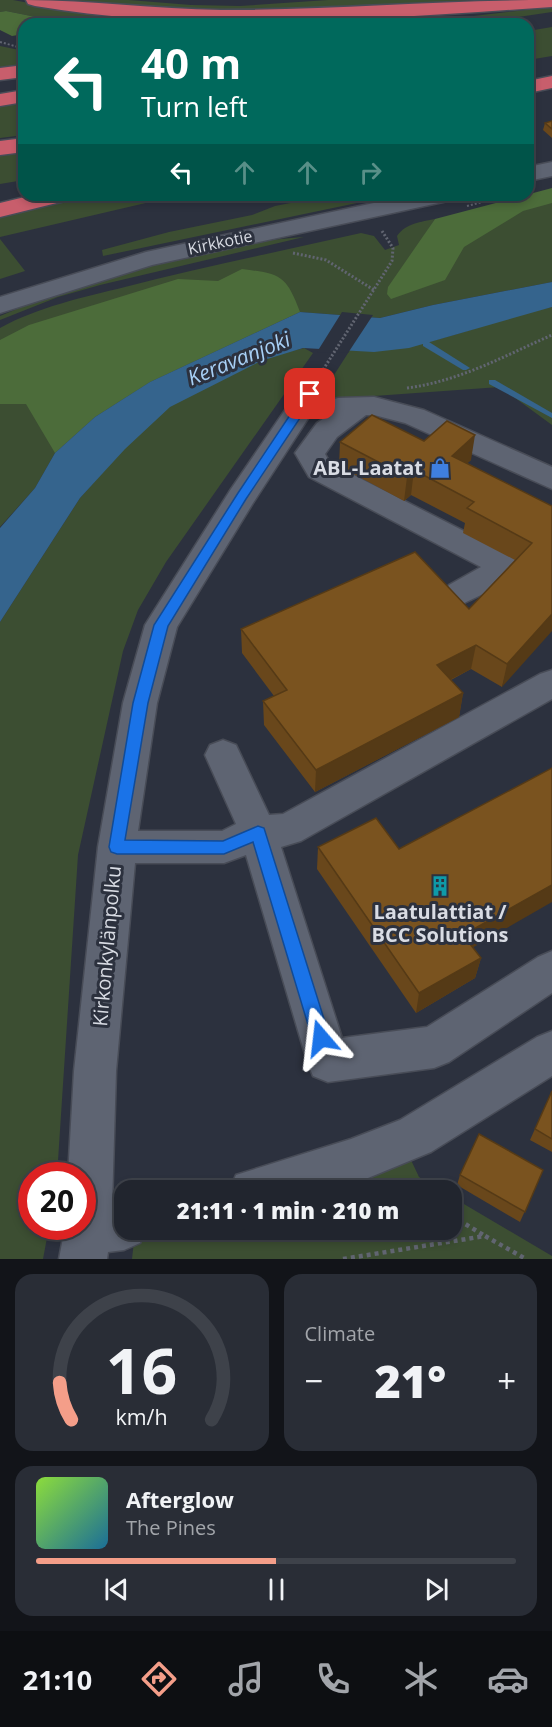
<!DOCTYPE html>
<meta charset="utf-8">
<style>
body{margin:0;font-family:"Open Sans",sans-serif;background:#292d36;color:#f1f3f6;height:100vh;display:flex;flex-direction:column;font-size:22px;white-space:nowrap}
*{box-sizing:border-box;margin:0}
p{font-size:20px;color:#a2a5aa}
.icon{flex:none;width:33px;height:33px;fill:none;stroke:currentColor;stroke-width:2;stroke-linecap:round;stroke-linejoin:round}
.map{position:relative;height:1259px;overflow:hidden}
.drawer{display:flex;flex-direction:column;gap:15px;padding:15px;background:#121419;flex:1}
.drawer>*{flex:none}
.hud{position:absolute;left:18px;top:18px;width:516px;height:183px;border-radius:18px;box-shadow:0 3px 9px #0003,0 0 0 2px #3e424a;background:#00695c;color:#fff;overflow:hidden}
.speed{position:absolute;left:18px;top:1162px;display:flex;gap:12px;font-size:30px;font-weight:700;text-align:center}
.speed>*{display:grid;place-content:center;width:78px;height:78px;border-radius:50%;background:#21252e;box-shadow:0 3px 9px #0003,0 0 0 2px #3e424a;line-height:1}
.speed .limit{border:9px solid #d22;background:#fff;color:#111}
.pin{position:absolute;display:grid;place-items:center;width:51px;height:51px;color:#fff;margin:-26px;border-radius:12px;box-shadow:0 3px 9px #0006}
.me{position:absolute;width:66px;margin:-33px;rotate:343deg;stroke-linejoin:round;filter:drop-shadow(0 0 4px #0008)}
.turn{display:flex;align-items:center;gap:21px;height:126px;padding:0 24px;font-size:27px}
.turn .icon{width:78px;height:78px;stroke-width:2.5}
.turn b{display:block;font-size:42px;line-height:51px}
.lanes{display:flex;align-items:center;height:57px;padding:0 24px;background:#0003;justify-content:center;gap:30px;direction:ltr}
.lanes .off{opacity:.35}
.big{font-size:45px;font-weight:800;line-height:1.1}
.drawer .tile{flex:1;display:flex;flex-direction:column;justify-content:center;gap:9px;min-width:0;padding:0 21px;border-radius:18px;background:#292d36}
.drawer .dial{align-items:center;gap:0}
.dial svg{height:156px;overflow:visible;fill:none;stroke:#3e424a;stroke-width:7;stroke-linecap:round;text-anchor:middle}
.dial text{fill:#f1f3f6;stroke:none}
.song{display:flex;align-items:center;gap:18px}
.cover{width:72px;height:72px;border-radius:9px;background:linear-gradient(135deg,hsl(90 70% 55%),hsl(200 70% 35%))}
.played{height:6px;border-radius:3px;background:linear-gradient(90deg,#f49e89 50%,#3e424a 50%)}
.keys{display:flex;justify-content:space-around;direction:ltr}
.heat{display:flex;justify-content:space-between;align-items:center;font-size:33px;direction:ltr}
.drawer .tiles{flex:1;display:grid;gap:15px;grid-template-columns:1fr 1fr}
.tile:last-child{grid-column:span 2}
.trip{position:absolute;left:114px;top:1180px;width:348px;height:60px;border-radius:18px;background:#21252e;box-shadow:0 3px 9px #0003,0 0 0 2px #3e424a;font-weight:800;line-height:60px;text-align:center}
.tabs{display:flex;height:96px;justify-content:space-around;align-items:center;background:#0d0f12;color:#a2a5aa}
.tabs .icon{width:42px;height:42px}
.tabs .on{color:#f49e89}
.tabs b{font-size:27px;color:#f1f3f6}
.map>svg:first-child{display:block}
</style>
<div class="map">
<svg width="552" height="1259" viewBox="0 0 552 1259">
<rect width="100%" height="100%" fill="#2c313e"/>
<!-- green -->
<g fill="#3c4e32">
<polygon points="0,0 13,0 82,13 133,17 398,16 334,24 47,24 46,19 6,11 0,12"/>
<polygon points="67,0 129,0 191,5 240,6 328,0 481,0 240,11 143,9"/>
<polygon points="552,7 552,12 470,24 404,24"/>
<polygon points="552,27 552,56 528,60 528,31"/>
<polygon points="0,46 24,51 24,65 0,68"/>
<polygon points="24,103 24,135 0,138 0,106"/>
<polygon points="24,153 24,180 0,184 0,156"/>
<polygon points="92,195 180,195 0,237 0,216"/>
<polygon points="332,195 395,195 103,256 102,250 169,232 252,215 275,206"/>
<path d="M552,197V282L433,305L380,318L300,312L151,382L95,417L55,453L35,488L0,527V328C38,307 84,297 125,287C203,267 282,251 361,233L374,236L385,250L399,245L397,236C406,223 421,222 435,219L424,236Z"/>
<path d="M304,237L100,285L58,297L0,320V316C64,288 132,269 200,254C235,246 268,239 304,237Z"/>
<polygon points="0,239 25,271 0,279"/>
<path d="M552,307V425L500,387L318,400L350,350C422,354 483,321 552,307Z"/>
<polygon points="304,348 313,353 166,562 138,610 123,651 78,855 57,1176 32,1176 32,1227 49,1227 43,1259 0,1259 0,622 80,498 155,414 259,359"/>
<polygon points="410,1158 419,1177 442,1191 301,1191"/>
<polygon points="452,1197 552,1256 552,1259 132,1259 134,1241 171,1230 452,1230"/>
</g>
<!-- forest -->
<g fill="#4c6c3a">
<polygon points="6,11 46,19 47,24 24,24 24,34 12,36 0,30 0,12"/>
<polygon points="552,188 552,203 523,211 464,247 445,280 391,299 387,294 388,287 435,219"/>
<path d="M242,269C281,274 286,275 300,312L150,382L95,417L55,453L26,404H0V340L29,325L178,279L218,281Z"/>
</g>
<!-- water -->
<polygon fill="#35648d" points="552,282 552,307 409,348 374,352 303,348 261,361 170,407 125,449 80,498 0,622 0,528 35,488 55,453 95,417 150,382 300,312 380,318 433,305"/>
<!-- pier -->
<polygon fill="#2c313e" points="342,312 373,315 348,353 317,352"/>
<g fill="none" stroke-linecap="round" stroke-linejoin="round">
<!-- stream -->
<g fill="#35648d" fill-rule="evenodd">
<polygon points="423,342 429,342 470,368 466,370 463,370 423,346"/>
<polygon points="489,380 495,380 552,413 552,418 489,384"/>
</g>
<!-- minor casing -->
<g stroke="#484c57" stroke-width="3">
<g id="minor">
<polygon points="552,162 552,176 528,181 528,167"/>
<polygon points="411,195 455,195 451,200 443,202 152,265 0,313 0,297 146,252"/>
<polygon points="310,385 320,388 324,394 253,503 177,627 157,703 138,831 222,831 236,824 205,755 210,745 223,740 236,745 269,815 283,814 540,674 552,670 552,699 301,841 281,847 342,1038 427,1027 538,957 552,951 552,993 449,1062 434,1068 328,1082 313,1076 307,1061 246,855 224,863 135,863 116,1071 112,1205 124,1204 124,1230 146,1230 140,1243 124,1250 108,1252 107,1259 59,1259 65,1227 82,1227 82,1176 68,1176 74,1071 98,847 123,703 145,625 231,489 300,388"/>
<polygon points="374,397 424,410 552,467 552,489 405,423 374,415 366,415 337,437 325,454 330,463 513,556 518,564 502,585 460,605 449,601 444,593 449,585 481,567 309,477 295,453 317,423 330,414 324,407 328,401 338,398"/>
<polygon points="552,1031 552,1076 431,1152 351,1185 329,1191 229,1191 236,1175 351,1139 400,1120 537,1037"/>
</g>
</g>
<!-- highway casing -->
<g stroke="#484c57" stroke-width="3">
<g id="highway">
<path d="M26,0C91,0 155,9 221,10C331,10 441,0 552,0V7C381,18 205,35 35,6L28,4Z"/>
<polygon points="24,65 24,77 0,80 0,68"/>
<polygon points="552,76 552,88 528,93 528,81"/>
<polygon points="24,90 24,102 0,106 0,94"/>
<polygon points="24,138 24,152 0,155 0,141"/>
<polygon points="33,195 73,195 69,200 0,217 0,203"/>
</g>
</g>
<!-- path-far2 -->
<g stroke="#616571" stroke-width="2" stroke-dasharray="2 2" stroke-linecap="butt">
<polyline points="0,42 22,48"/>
<polyline points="467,206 509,195"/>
</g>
<!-- path-far1 -->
<g stroke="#616571" stroke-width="3" stroke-dasharray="2 2" stroke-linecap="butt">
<polyline points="293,253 326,260 374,290"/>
<polyline points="321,373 392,261 393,248 382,231"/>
<path d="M407,388C460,381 504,356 552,335"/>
</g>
<!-- path -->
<g stroke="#616571" stroke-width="4.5" stroke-dasharray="4 4" stroke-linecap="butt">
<polyline points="402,1181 411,1191"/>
<polyline points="452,1216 485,1236"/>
<polyline points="343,1259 485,1236 526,1259"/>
</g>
<!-- minor -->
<use href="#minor" fill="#5e6472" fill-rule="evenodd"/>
<!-- highway -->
<use href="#highway" fill="#c85e6c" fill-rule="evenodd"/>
</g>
<!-- wall -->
<g fill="#69471b">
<polygon points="552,121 552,138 543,130 545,123"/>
<polygon points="424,441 471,460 467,463 552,506 502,687 471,669 451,680 463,693 459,717 315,792 264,725 263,701 274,696 242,653 241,629 469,609 515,560 463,533 465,523 411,495 404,501 339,466 340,442"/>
<polygon points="318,847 473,947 481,958 475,978 416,1013 317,869"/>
<polygon points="552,1091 552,1152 530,1140"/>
<polygon points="543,1170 520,1222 457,1185 460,1175"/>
</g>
<!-- shaded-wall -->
<g fill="#553a16">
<polygon points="475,435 471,460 449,480 452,456"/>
<polygon points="414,470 411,495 404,501 407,477"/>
<polygon points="552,614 552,631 502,687 507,664"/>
<polygon points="476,645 471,669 434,688 437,665"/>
<polygon points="463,693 459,717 315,792 316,770"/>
<polygon points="552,885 552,902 458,956 463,935"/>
<polygon points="481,958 475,978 416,1013 419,993"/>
</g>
<!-- building -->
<g fill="#7a531f" stroke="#553a16" stroke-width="1.5">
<polygon points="552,121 552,129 545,123"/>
<polygon points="372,415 424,441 447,421 475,435 452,456 552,506 552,614 507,664 476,645 437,665 463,693 316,770 263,701 287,690 241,629 415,552 469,609 532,543 467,508 474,502 414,470 407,477 340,442"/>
<polygon points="552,768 552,885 463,935 481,958 419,993 318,847 376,818 399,849"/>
<polygon points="552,1091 552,1139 535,1129"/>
<polygon points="479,1134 543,1170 525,1212 460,1175"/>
</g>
<!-- route -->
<polygon fill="#1a73e8" stroke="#114b97" stroke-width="1.5" points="310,390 316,394 246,499 168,626 148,703 125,840 223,841 258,826 264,828 330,1038 327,1044 321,1047 315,1044 312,1038 253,842 224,854 117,854 111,852 109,847 133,703 154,625 238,493 306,391"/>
<!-- icons -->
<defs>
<g id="shop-bare" transform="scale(1.62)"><path d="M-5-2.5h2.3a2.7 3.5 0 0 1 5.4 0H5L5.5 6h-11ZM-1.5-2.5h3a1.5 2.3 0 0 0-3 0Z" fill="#3f7fe0" stroke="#2c313e" stroke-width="2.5" paint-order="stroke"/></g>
<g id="building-bare" transform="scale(1.62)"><path d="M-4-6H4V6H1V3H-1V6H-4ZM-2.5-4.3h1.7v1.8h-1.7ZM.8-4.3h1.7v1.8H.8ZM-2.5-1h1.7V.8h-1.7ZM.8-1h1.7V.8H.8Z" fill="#0f9aa8" stroke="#2c313e" stroke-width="2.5" paint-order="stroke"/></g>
</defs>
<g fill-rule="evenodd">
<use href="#shop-bare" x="440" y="468"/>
<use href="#building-bare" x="440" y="886"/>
</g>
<g text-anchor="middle" stroke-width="6" stroke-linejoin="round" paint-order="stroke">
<!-- far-street labels -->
<g font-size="16" fill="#d9dce4" stroke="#2c313e">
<text transform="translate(220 242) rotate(-12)" y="6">Kirkkotie</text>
</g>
<!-- poi labels -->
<g font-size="20" font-weight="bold" fill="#d9dce4" stroke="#2c313e" text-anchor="end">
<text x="423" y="475">ABL-Laatat</text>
<text x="440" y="919" text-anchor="middle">Laatulattiat /<tspan x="440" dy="23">BCC Solutions</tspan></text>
</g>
<!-- street labels -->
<g font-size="20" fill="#d9dce4" stroke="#2c313e">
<text transform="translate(107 946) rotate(-85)" y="7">Kirkonkylänpolku</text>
</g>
<!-- water labels -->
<g font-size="21" font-style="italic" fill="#a7cff5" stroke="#2c313e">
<text transform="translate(239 359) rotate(-22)" y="7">Keravanjoki</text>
</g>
</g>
</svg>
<div class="speed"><div class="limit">20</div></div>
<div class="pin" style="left:310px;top:394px;background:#d93025"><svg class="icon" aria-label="arrive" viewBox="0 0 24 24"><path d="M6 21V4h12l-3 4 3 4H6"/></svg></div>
<svg class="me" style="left:321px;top:1038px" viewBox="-20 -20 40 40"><path d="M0-17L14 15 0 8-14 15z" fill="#1a73e8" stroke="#fff" stroke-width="4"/></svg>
<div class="trip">21:11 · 1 min · 210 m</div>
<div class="hud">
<div class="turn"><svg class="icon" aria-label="left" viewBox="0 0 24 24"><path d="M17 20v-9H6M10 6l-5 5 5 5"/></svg><div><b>40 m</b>Turn left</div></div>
<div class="lanes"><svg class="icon" aria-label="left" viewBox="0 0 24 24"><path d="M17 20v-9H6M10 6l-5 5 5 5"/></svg><svg class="icon off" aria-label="ahead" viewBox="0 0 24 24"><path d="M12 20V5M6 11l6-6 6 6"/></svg><svg class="icon off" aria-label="ahead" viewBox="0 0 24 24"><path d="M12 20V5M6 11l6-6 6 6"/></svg><svg class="icon off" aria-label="right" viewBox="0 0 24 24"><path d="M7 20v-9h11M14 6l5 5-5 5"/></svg></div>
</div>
</div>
<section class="drawer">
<div class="tiles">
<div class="tile dial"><svg viewBox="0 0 100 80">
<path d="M14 69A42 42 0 1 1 86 69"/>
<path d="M14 69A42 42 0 0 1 8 50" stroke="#f49e89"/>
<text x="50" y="56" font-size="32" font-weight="700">16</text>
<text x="50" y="72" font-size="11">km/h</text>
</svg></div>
<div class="tile"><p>Climate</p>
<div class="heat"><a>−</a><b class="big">21°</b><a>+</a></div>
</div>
<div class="tile">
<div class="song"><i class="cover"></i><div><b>Afterglow</b><p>The Pines</p></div></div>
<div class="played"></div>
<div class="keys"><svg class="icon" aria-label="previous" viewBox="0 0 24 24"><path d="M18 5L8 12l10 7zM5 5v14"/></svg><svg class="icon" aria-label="pause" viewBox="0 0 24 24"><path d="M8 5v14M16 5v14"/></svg><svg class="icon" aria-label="next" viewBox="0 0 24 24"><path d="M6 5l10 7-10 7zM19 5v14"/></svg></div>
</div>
</div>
</section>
<nav class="tabs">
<b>21:10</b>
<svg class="icon on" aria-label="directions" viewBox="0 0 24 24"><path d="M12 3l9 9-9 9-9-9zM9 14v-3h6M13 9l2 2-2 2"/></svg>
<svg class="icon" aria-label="music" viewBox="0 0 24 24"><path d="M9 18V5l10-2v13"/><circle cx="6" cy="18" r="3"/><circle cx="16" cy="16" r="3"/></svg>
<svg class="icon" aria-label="phone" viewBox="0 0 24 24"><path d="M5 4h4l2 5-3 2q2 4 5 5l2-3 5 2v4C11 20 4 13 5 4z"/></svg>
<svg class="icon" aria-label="climate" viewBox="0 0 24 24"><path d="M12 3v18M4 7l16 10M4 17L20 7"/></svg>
<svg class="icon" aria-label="car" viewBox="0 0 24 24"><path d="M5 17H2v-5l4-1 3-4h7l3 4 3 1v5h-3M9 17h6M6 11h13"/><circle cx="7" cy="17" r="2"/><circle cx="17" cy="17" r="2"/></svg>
</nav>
